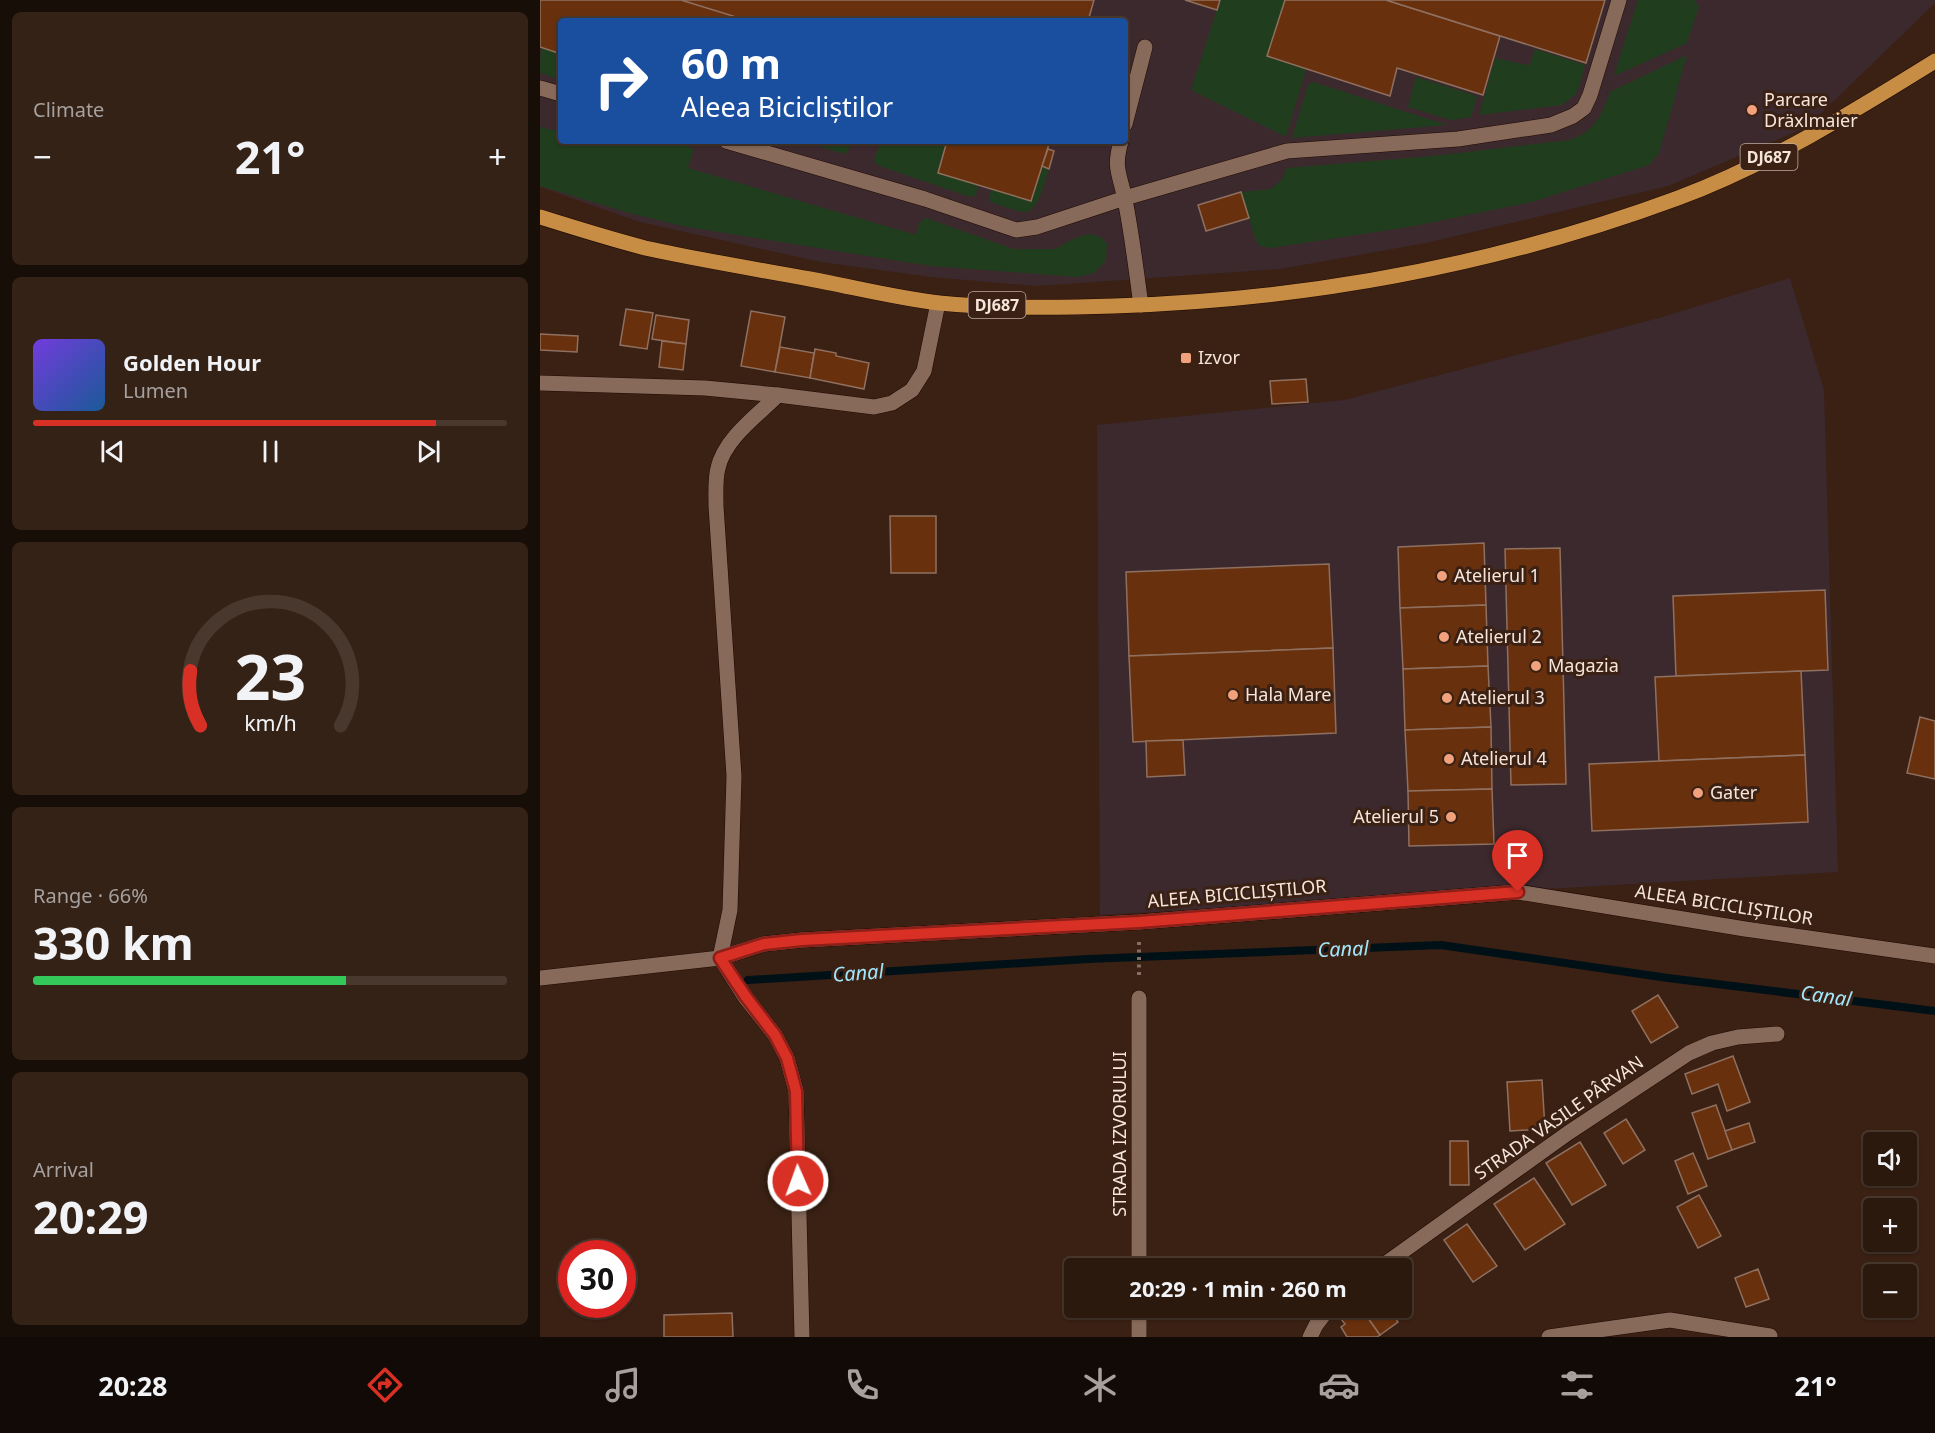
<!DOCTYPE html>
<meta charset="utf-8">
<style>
body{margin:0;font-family:"Noto Sans",sans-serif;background:#342217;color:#f1f3f6;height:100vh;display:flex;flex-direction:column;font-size:22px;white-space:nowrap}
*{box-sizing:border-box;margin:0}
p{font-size:20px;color:#a6a09e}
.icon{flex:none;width:33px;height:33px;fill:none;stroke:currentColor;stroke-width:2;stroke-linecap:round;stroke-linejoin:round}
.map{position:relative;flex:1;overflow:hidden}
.drawer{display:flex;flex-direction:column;gap:12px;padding:12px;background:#180e08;width:540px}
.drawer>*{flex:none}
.top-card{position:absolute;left:18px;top:18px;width:570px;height:126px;border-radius:6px;box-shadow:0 2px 4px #0004,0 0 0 2px #48382e;background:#1a4fa0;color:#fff;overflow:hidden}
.fabs{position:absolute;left:1323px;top:1132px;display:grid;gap:12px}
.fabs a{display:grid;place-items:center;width:54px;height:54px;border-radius:6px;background:#2c190e;box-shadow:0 2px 4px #0004,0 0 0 2px #48382e;font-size:30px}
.speed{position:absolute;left:18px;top:1240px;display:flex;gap:12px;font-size:30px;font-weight:700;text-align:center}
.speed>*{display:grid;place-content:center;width:78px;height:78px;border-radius:50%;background:#2c190e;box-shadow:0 2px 4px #0004,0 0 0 2px #48382e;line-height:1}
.speed .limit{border:9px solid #d22;background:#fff;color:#111}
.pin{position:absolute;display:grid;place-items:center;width:51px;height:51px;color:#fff;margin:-62px -26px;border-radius:50% 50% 50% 0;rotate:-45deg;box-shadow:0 0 6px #0007}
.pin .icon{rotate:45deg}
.me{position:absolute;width:66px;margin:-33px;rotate:358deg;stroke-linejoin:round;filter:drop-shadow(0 0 4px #0008)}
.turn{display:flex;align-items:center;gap:21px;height:126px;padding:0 24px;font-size:27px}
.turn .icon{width:78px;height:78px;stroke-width:2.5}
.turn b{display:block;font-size:42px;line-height:51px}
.big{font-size:45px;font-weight:700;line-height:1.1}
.drawer .widget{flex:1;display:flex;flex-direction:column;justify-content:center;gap:9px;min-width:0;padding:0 21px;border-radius:9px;background:#342217}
.drawer .dial{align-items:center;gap:0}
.dial svg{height:156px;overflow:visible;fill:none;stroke:#48382e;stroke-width:7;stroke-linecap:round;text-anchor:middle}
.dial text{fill:#f1f3f6;stroke:none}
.song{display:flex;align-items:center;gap:18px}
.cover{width:72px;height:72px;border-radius:9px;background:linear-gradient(135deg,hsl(260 70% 55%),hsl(210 70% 35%))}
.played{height:6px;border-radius:3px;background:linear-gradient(90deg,#d93025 85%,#48382e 85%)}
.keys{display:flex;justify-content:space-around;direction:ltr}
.heat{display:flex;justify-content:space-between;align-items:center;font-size:33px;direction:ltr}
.charge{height:9px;border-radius:4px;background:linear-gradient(90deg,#34c759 66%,#48382e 0)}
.trip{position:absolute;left:524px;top:1258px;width:348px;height:60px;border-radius:6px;background:#2c190e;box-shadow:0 2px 4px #0004,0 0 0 2px #48382e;font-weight:700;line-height:60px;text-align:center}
.menu{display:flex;height:96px;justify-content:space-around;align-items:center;background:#120a06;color:#a6a09e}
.menu .icon{width:42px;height:42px}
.menu .active{color:#d93025}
.menu b{font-size:27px;color:#f1f3f6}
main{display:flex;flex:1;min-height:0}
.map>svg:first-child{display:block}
</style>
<main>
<section class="drawer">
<div class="widget"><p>Climate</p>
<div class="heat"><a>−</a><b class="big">21°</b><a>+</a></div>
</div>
<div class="widget">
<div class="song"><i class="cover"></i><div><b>Golden Hour</b><p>Lumen</p></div></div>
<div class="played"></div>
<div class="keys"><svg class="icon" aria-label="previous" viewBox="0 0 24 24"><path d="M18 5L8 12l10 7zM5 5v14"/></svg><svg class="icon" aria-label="pause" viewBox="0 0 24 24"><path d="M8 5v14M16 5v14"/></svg><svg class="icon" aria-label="next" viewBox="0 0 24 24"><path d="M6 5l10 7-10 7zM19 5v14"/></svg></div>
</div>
<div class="widget dial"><svg viewBox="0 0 100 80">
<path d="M14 69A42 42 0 1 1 86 69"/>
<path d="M14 69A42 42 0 0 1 9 41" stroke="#d93025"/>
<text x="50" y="56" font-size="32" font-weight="700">23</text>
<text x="50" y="72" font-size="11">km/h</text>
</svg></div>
<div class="widget"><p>Range · 66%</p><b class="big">330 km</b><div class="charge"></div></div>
<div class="widget"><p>Arrival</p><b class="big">20:29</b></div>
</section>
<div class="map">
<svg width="1395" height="1337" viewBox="0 0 1395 1337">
<rect width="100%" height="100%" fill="#3a2113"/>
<!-- industrial -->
<g fill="#3c292e" fill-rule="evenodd">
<path d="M0,0H1395V3L1267,127L1128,186L886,243L740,269L497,286L391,277L281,262L100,222L0,187ZM21,21H585V141H21Z"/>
<polygon points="1250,278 1284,390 1298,872 560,915 557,425 804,400 1119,318"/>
</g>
<!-- green -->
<g fill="#203e1d">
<polygon points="680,0 745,0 727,56 766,69 746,137 651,90"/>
<polygon points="1098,0 1154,0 1159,7 1147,43 1074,76"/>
<polygon points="1,47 21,54 21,80 0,73"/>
<polygon points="995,49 1045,65 1039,87 1035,95 1022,105 939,115 955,58 986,65 990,64"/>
<path d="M1147,55L1119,153L1109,165L992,202L869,227L730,248L720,246L716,241L701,192L731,189L742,179L747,168L893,156L1029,140C1054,133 1062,115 1070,92Z"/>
<polygon points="876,77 937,96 931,117 911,120 868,107"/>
<polygon points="773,82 907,125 752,138 768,85"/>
<polygon points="0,127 21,132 21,141 128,141 154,149 148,168 376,235 380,222 386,218 473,249 515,249 533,239 548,234 555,235 562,238 567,244 566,261 554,273 538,277 391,266 147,227 89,213 0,186"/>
<polygon points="263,141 312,141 308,151 304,154"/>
<polygon points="341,141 407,141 398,173 438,185 436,195 430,197 337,165 334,160"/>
<path d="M502,166L509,169C505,180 498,214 484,212C473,211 462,205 451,202L449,199L451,189L491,201Z"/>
</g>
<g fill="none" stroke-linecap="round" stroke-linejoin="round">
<!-- stream -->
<polyline stroke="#001017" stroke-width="8" points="208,980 548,959 901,945 1128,978 1395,1011"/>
</g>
<!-- building -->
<g fill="#68300d" stroke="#8f7060" stroke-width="1.5" fill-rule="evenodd">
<polygon points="0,0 149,0 215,21 21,21 21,54 0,47"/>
<polygon points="141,0 554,0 548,21 209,21"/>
<polygon points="645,0 680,0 677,10"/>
<polygon points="745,0 846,0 960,36 943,95 857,68 850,96 727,56"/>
<polygon points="846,0 1065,0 1046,63"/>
<polygon points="407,141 510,141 491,201 398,173"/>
<polygon points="508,149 514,151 509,169 502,166"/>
<polygon points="701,192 709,218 666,231 658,205"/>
<polygon points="86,309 113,313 107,349 80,345"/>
<polygon points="211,311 245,317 235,372 201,366"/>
<polygon points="116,315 149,320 146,344 112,339"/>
<polygon points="0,334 38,336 37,352 0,350"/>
<polygon points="122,341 146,344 143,370 119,367"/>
<polygon points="240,347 274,353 270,378 235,372"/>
<polygon points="275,349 296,353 296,356 329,363 324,389 270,378"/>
<polygon points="766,379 768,402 732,404 730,381"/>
<polygon points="350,516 396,516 396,573 351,573"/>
<polygon points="944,543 946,605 860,608 858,547"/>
<polygon points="1020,548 1026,784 971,785 965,549"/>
<polygon points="789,564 793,648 589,656 586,572"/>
<polygon points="1285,590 1288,670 1136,676 1133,596"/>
<polygon points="946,605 948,666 863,669 860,608"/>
<polygon points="793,648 796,733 593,742 589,656"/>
<polygon points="948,666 951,727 865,730 863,669"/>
<polygon points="1261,671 1265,755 1119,761 1115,677"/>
<polygon points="1380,717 1395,721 1395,779 1367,773"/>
<polygon points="951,727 952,789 868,791 865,730"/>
<polygon points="643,740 645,775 607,777 606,741"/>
<polygon points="1265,755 1268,822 1052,831 1049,764"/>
<polygon points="952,789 954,844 869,846 868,791"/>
<polygon points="1118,995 1138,1027 1111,1043 1092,1011"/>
<polygon points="1193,1056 1210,1102 1187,1111 1178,1084 1152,1094 1145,1074"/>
<polygon points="1002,1080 1005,1129 970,1131 967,1082"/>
<polygon points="1176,1105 1192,1150 1168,1159 1152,1113"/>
<polygon points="1086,1119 1105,1150 1083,1164 1064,1133"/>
<polygon points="1209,1123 1215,1142 1192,1150 1185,1131"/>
<path d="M1373,1138L1377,1177L1326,1181L1322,1142ZM1334,1143H1366V1176H1334Z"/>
<polygon points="910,1141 928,1141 929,1185 910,1185"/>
<polygon points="1040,1142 1066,1185 1032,1205 1006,1163"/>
<polygon points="1153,1153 1167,1186 1148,1194 1135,1161"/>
<polygon points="994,1178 1025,1224 985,1250 954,1204"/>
<polygon points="1159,1195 1181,1236 1158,1248 1137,1207"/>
<polygon points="927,1224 957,1266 933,1282 904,1240"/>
<polygon points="1218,1269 1229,1299 1206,1307 1195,1278"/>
<polygon points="808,1308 821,1308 840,1335 837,1337 807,1337 801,1327 805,1324 798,1315"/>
<polygon points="821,1308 849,1308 858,1322 840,1335"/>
<polygon points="192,1313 193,1337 124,1337 124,1315"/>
</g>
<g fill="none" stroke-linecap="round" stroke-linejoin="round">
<!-- lane casing -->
<g stroke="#200901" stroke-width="16">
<g id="lane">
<polyline points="0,88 21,94"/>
<polyline points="585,124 605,47"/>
<polyline points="186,141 385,199 476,230 497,227 585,198 747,151 918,139 1011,125 1033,116 1044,108 1050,95 1079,0"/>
<path d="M581,141C573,170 580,173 585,200C592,234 596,270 601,305"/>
<polyline points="0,383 165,388 238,395 334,407 352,403 372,390 384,371 398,303"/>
<path d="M180,958L190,910L194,776L176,506C176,494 175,479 178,468C185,438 218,415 238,395"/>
</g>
</g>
<!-- street casing -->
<g stroke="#200901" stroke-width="16">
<g id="street">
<polyline points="180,958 205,997 235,1035 247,1058 256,1091 262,1337"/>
<polyline points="0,978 180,958 224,944 262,940 599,922 978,892 1205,929 1395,956"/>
<polyline points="599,1269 599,998"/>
<polyline points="838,1269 1028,1133 1149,1053 1172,1043 1198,1037 1237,1034"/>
<polyline points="599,1337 599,1308"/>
<polyline points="770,1337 776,1325 789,1308"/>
<polyline points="1009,1337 1130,1320 1230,1336"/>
</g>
</g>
<!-- primary casing -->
<g stroke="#200901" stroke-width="16">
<path id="primary" d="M0,217C35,228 70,239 105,248C160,260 215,269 270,279C313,287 356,298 399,303C457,309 516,308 574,306C767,300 957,265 1138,198C1229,164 1313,112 1395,61"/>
</g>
<!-- path -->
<polyline stroke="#846d61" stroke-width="4" stroke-dasharray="3 4.5" stroke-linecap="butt" points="599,942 599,979"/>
<!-- lane -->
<use href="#lane" stroke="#886a5a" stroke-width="15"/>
<!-- street -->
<use href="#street" stroke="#886a5a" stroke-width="15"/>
<!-- primary -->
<use href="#primary" stroke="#c88d44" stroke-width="15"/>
</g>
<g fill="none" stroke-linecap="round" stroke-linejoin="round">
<!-- route casing -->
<g stroke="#8d1f18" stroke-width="15">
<polyline id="route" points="258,1181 256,1091 247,1058 235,1035 206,997 180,958 224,944 262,940 599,922 978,892"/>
</g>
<!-- route -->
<use href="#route" stroke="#d93025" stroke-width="10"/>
</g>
<!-- markers -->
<g fill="#f1a17b" stroke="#3a2113" stroke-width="2">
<circle cx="1212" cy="110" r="6"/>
<rect x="640" y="352" width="12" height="12" rx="3"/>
<circle cx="902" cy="576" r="6"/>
<circle cx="904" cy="637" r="6"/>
<circle cx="996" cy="666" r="6"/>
<circle cx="693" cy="695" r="6"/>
<circle cx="907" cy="698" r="6"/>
<circle cx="909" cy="759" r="6"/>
<circle cx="1158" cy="793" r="6"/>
<circle cx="911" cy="817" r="6"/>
</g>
<g text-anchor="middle" stroke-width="6" stroke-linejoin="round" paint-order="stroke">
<!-- shield labels -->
<g fill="#3a2113" stroke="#beaaa0" stroke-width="1.5">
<rect x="1200.5" y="144" width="57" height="26" rx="4.5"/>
<rect x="428.5" y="292" width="57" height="26" rx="4.5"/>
</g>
<g font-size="16" font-weight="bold" fill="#f7e5dc">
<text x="1229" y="163">DJ687</text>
<text x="457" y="311">DJ687</text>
</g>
<!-- poi labels -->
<g font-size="18" fill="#f7e5dc" stroke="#3a2113" text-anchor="start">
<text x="1224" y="106">Parcare<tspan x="1224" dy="21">Dräxlmaier</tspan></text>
<text x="658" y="364">Izvor</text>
<text x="914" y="582">Atelierul 1</text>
<text x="916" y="643">Atelierul 2</text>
<text x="1008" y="672">Magazia</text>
<text x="705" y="701">Hala Mare</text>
<text x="919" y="704">Atelierul 3</text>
<text x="921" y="765">Atelierul 4</text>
<text x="1170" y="799">Gater</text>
<text x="899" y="823" text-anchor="end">Atelierul 5</text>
</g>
<!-- street labels -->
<g font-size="18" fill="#f7e5dc" stroke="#3a2113">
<text transform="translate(697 894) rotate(-5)" y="6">ALEEA BICICLIȘTILOR</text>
<text transform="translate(1184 905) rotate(9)" y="6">ALEEA BICICLIȘTILOR</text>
<text transform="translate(1019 1118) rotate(-35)" y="6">STRADA VASILE PÂRVAN</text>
<text transform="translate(580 1134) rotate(-90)" y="6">STRADA IZVORULUI</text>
</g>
<!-- water labels -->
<g font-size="20" font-style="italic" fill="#a2e5fa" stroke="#3a2113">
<text transform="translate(803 949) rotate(-2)" y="7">Canal</text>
<text transform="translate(318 973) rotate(-4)" y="7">Canal</text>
<text transform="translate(1286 996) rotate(8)" y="7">Canal</text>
</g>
</g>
</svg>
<div class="fabs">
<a><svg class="icon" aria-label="sound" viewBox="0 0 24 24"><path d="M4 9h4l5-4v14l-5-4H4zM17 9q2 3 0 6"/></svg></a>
<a>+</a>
<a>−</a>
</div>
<div class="speed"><div class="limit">30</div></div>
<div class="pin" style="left:978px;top:892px;background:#d93025"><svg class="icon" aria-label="arrive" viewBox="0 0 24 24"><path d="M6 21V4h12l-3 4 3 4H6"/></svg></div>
<svg class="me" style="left:258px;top:1181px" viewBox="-20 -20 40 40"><circle r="17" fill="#d93025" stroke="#fff" stroke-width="3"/><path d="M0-11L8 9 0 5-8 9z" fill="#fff"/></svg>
<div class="trip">20:29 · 1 min · 260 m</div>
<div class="top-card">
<div class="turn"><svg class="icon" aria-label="right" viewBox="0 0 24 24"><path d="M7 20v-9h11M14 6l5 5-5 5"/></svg><div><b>60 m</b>Aleea Bicicliștilor</div></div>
</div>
</div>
</main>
<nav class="menu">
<b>20:28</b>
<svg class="icon active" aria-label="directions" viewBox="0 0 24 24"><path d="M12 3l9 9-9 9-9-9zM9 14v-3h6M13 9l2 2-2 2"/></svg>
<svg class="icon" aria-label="music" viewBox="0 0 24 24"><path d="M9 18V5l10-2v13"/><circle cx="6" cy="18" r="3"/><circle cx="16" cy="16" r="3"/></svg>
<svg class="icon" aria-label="phone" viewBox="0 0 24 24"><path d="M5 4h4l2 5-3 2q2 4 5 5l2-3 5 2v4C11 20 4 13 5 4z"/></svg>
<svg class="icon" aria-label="climate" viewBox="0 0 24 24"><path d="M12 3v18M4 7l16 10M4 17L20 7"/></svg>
<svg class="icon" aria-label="car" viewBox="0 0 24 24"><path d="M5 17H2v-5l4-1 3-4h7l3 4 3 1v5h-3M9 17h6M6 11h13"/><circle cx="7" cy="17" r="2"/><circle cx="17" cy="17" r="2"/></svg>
<svg class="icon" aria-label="filters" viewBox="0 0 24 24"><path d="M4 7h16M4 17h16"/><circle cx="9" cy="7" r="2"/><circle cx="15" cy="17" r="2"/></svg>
<b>21°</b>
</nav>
